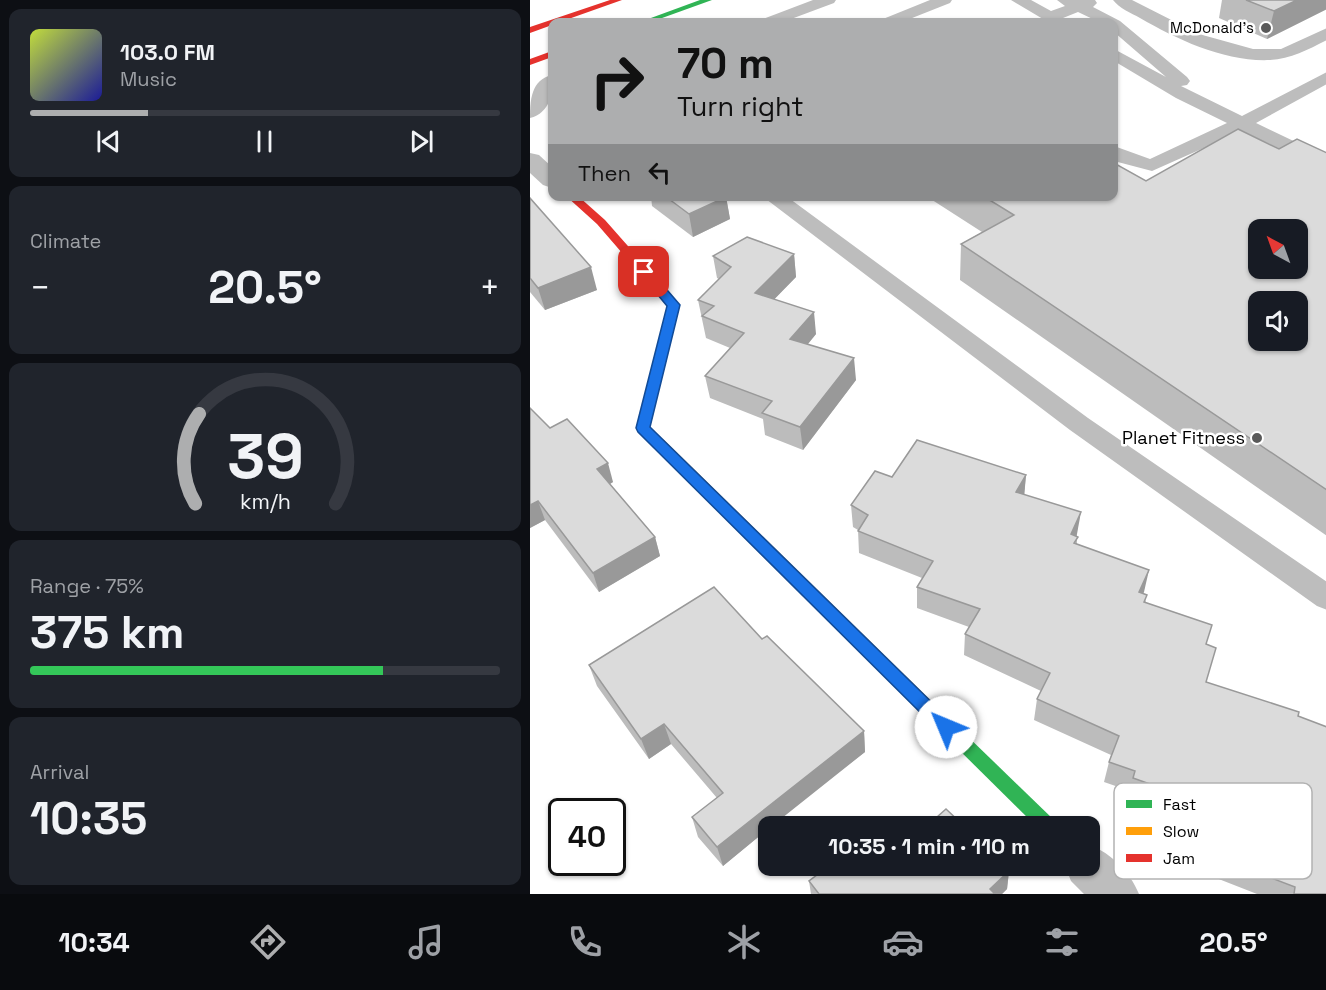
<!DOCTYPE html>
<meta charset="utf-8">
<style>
body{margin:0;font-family:"Space Grotesk",sans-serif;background:#20242c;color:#f1f3f6;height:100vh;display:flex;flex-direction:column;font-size:22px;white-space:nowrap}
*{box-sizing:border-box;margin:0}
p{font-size:20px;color:#9ea1a6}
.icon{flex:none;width:33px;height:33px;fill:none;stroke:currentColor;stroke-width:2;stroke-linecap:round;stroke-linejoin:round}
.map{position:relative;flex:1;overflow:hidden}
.side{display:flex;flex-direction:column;gap:9px;padding:9px;background:#0d0f14;width:530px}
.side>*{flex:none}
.hud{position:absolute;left:18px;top:18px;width:570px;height:183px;border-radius:12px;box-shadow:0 2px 4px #0004;background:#adaeaf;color:#111;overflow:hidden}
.needle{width:39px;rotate:319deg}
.tools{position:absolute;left:718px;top:219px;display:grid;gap:12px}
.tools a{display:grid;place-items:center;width:60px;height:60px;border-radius:12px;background:#171b24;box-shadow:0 2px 4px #0004;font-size:30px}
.speed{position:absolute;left:18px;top:798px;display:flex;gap:12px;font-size:30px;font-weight:700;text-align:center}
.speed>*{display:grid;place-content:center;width:78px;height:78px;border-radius:50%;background:#171b24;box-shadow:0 2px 4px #0004;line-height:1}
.speed .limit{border:3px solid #111;border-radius:9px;background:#fff;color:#111}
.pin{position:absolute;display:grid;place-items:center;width:51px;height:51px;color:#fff;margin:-26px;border-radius:12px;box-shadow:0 3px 9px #0006}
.me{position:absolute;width:66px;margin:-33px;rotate:315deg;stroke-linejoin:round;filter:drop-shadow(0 0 4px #0008)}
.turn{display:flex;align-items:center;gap:21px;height:126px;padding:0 30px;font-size:27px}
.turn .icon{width:78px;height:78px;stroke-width:2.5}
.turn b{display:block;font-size:42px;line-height:51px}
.then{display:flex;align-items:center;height:57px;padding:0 30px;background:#0003;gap:12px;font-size:22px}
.big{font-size:45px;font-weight:700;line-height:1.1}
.side .widget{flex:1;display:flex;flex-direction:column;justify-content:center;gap:9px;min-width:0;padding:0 21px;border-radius:12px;background:#20242c}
.side .dial{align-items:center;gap:0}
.dial svg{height:156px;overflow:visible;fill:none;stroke:#363941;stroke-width:7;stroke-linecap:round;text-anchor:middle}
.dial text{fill:#f1f3f6;stroke:none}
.song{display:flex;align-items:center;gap:18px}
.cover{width:72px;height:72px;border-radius:9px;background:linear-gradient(135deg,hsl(70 70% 55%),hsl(240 70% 35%))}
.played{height:6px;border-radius:3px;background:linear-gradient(90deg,#adaeaf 25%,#363941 25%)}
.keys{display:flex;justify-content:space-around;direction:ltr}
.heat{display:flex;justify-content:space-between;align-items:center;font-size:33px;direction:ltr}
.charge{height:9px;border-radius:4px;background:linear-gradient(90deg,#34c759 75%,#363941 0)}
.trip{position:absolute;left:228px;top:816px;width:342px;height:60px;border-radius:12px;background:#171b24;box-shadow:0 2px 4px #0004;font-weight:700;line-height:60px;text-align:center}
.tabs{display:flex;height:96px;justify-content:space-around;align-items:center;background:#090b0e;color:#9ea1a6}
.tabs .icon{width:42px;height:42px}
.tabs .selected{color:#adaeaf}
.tabs b{font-size:27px;color:#f1f3f6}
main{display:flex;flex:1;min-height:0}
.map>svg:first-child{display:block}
</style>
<main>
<section class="side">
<div class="widget">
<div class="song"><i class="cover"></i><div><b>103.0 FM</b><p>Music</p></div></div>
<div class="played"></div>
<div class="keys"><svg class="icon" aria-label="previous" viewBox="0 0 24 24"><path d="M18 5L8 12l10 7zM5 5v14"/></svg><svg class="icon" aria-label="pause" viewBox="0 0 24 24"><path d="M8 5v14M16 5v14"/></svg><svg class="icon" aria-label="next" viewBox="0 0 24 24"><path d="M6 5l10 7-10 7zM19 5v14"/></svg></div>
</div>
<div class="widget"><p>Climate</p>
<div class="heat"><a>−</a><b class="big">20.5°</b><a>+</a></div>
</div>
<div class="widget dial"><svg viewBox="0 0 100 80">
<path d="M14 69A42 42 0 1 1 86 69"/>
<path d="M14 69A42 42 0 0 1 16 23" stroke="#adaeaf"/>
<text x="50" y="56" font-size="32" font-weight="700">39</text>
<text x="50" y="72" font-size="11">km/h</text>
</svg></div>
<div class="widget"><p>Range · 75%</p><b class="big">375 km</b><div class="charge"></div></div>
<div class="widget"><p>Arrival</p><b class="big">10:35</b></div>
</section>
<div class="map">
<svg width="797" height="894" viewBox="0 0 797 894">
<rect width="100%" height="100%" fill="#fff"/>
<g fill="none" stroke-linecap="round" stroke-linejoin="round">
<!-- lane -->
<g fill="#bdbdbd" fill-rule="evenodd">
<polygon points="283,0 306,0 304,3 253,22 231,22 233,19"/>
<polygon points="400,0 422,0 420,3 372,22 351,22 353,19"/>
<polygon points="481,0 501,0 521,11 535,6 527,0 565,0 567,3 563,7 590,21 657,77 660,81 657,85 651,86 712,116 797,72 797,84 726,123 797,157 797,171 712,131 622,171 584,161 584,146 620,159 697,123 646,98 584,61 584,49 636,77 584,32 584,22 569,22 548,12 533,18 537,22 518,22"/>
<path d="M583,0H602L669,34L723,49H751L797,28V40C779,49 761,59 740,60C695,62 648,40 610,18C601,13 589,8 583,0Z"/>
<polygon points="232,196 256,196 558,418 797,582 797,610 787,606 540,430"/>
</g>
<!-- street -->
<g fill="#bdbdbd" fill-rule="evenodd">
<path d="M22,75C24,92 20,113 0,118C0,100 1,80 22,75Z"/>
<polygon points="0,153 9,155 22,167 22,188 13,185 0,173"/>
<path d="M560,845C582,854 600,872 609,894H554L541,881L535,866H560Z"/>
</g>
<!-- fast -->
<g fill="#30b455" fill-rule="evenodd">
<polygon points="170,0 182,0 121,22 110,22"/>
<polygon points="426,728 432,731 524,820 527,826 506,826 420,741 418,736 420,731"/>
</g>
<!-- slow -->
<polygon fill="#ff9f0a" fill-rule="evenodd" points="129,438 134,440 432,731 434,736 432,741 426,744 420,741 124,446 122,443"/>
<!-- jam -->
<g fill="#e5322d" fill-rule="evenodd">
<polygon points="80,0 92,0 30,22 22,22 22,25 0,33 0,27"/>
<polygon points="22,51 22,57 0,65 0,59"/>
<polygon points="36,196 48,196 75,220 150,305 120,427 136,443 134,446 124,446 106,428 138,306 67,224"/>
</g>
</g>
<!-- wall -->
<g fill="#bcbcbc">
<polygon points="692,0 797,0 797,9 737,39 689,18"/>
<polygon points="749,149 797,153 797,536 430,280 431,244 452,232 396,196 584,196 616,181"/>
<polygon points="121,196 196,196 200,219 163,237 122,206"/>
<polygon points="0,198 67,290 15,310 0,292"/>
<polygon points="264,254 266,277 244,299 286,334 278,344 326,380 273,450 235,435 233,419 180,398 175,376 200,348 176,338 168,300 189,279 187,278 183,256"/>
<polygon points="0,408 20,428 83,482 80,484 125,537 130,556 69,592 15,520 0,528"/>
<polygon points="496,475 494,495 547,534 547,544 613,593 616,602 676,644 676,682 768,716 797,894 727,894 681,876 684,867 659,858 668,824 598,798 600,791 574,782 579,762 581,755 504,720 507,699 511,691 434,655 435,634 439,627 387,608 387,587 392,578 329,553 328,530 323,527 321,505 362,477"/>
<polygon points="232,639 334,731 335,752 238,826 238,829 193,866 168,837 162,817 187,798 141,744 119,759 67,686 59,665"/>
<polygon points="479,871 477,889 472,894 281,894 279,881 325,873"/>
</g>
<!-- shaded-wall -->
<g fill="#999">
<polygon points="767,0 797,0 797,9 737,39 744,11"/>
<polygon points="196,197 200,219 163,237 159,214"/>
<polygon points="264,254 266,277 228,316 225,293"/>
<polygon points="61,267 67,290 15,310 8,288"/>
<polygon points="284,312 286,334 263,362 260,339"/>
<polygon points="324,358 326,380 273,450 270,427"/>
<polygon points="78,463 83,482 73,488 67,469"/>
<polygon points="496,475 494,498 486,492"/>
<polygon points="8,501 15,520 0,528 0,505"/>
<polygon points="551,512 547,534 538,556 541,534"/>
<polygon points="125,537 130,556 69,592 63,573"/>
<polygon points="619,570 614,592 605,614 609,592"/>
<polygon points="134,724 141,744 119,759 111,739"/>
<polygon points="334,731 335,752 242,826 238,826 238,829 193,866 187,847"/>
<polygon points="479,871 477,889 472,894 460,894 460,889"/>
</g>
<!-- building -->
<g fill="#dbdbdb" stroke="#999" stroke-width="1.5" fill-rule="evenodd">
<polygon points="716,0 767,0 744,11"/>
<path d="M708,129L749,149L767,139L797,153V490L431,244L484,215L453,196H584V163L616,181ZM729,230H768V268H729ZM729,302H768V340H729Z"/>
<polygon points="135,196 196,196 196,197 159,214"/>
<polygon points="0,198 61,267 8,288 0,278"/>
<polygon points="217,237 264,254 225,293 284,312 260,339 324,358 270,427 232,413 242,401 175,376 214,333 172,316 184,306 168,300 201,267 183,256"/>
<polygon points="0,408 20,428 37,419 78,463 67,469 125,537 63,573 8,501 0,505"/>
<polygon points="387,440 496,475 486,492 551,512 541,534 548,537 544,543 619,570 609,592 617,595 614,602 682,625 676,644 686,648 676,682 769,712 768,716 797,727 797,894 764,894 765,887 689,858 692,849 666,839 676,804 603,778 605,771 579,762 589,736 507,699 520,673 435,634 450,609 387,587 403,561 328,531 338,515 321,505 345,471 362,477"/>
<polygon points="184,587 232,639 237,636 334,731 187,847 162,817 193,793 134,724 111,739 59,665"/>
<polygon points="416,809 434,826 397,826"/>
<polygon points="388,822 392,826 382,826"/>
<polygon points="299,866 318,866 325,873 335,866 473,866 479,871 460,889 465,894 289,894 279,881"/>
</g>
<!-- route -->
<polygon fill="#1a73e8" stroke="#114b97" stroke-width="1.5" points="114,268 119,269 150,305 120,427 422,722 425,727 422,732 416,734 410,732 108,432 106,428 137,306 109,272"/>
<!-- markers -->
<g fill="#595959" stroke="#fff" stroke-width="2">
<circle cx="736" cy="28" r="6"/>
<circle cx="727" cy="438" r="6"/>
</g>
<g text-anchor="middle" stroke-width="5" stroke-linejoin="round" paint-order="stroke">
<!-- far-poi labels -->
<g font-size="15" fill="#000" stroke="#fff" text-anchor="end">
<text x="724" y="33">McDonald's</text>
</g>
<!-- poi labels -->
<g font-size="18" fill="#000" stroke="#fff" text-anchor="end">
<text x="715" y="444">Planet Fitness</text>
</g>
</g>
<!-- legend -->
<rect x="584" y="783" width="198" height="96" rx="9" fill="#fff" stroke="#b2b2b2" stroke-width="1.5"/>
<rect x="596" y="800" width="26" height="8" fill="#30b455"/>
<rect x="596" y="827" width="26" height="8" fill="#ff9f0a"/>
<rect x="596" y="854" width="26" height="8" fill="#e5322d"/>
<g font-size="16" fill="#000">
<text x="633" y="810">Fast</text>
<text x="633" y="837">Slow</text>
<text x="633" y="864">Jam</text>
</g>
</svg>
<div class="tools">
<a><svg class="needle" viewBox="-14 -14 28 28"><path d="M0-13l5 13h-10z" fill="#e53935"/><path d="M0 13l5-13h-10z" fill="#9ea1a6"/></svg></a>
<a><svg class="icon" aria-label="sound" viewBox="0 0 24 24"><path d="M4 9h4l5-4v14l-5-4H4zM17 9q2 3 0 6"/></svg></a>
</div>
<div class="speed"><div class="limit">40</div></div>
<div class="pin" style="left:114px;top:272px;background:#d93025"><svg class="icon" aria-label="arrive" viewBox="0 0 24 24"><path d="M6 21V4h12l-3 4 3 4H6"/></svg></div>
<svg class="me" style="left:416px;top:727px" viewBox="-20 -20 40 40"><circle r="19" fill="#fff"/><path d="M0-13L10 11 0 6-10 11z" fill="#1a73e8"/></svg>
<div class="trip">10:35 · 1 min · 110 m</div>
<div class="hud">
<div class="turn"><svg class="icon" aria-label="right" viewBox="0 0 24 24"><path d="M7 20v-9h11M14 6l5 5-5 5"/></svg><div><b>70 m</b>Turn right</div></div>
<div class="then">Then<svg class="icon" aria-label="left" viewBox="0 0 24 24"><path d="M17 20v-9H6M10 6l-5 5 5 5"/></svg></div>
</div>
</div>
</main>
<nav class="tabs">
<b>10:34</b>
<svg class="icon selected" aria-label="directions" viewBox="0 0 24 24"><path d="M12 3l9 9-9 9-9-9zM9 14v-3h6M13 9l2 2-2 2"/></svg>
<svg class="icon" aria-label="music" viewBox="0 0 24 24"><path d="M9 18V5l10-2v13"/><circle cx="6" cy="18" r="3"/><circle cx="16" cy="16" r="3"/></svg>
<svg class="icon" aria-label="phone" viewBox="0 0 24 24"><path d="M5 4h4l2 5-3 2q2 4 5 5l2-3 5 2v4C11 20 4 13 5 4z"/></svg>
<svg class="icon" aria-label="climate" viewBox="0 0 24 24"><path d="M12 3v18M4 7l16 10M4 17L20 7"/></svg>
<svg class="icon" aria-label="car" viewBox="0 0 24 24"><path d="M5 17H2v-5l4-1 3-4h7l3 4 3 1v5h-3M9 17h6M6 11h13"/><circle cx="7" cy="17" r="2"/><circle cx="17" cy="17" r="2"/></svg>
<svg class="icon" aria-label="filters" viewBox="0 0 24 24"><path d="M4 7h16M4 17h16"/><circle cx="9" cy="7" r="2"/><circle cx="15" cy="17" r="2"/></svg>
<b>20.5°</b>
</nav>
